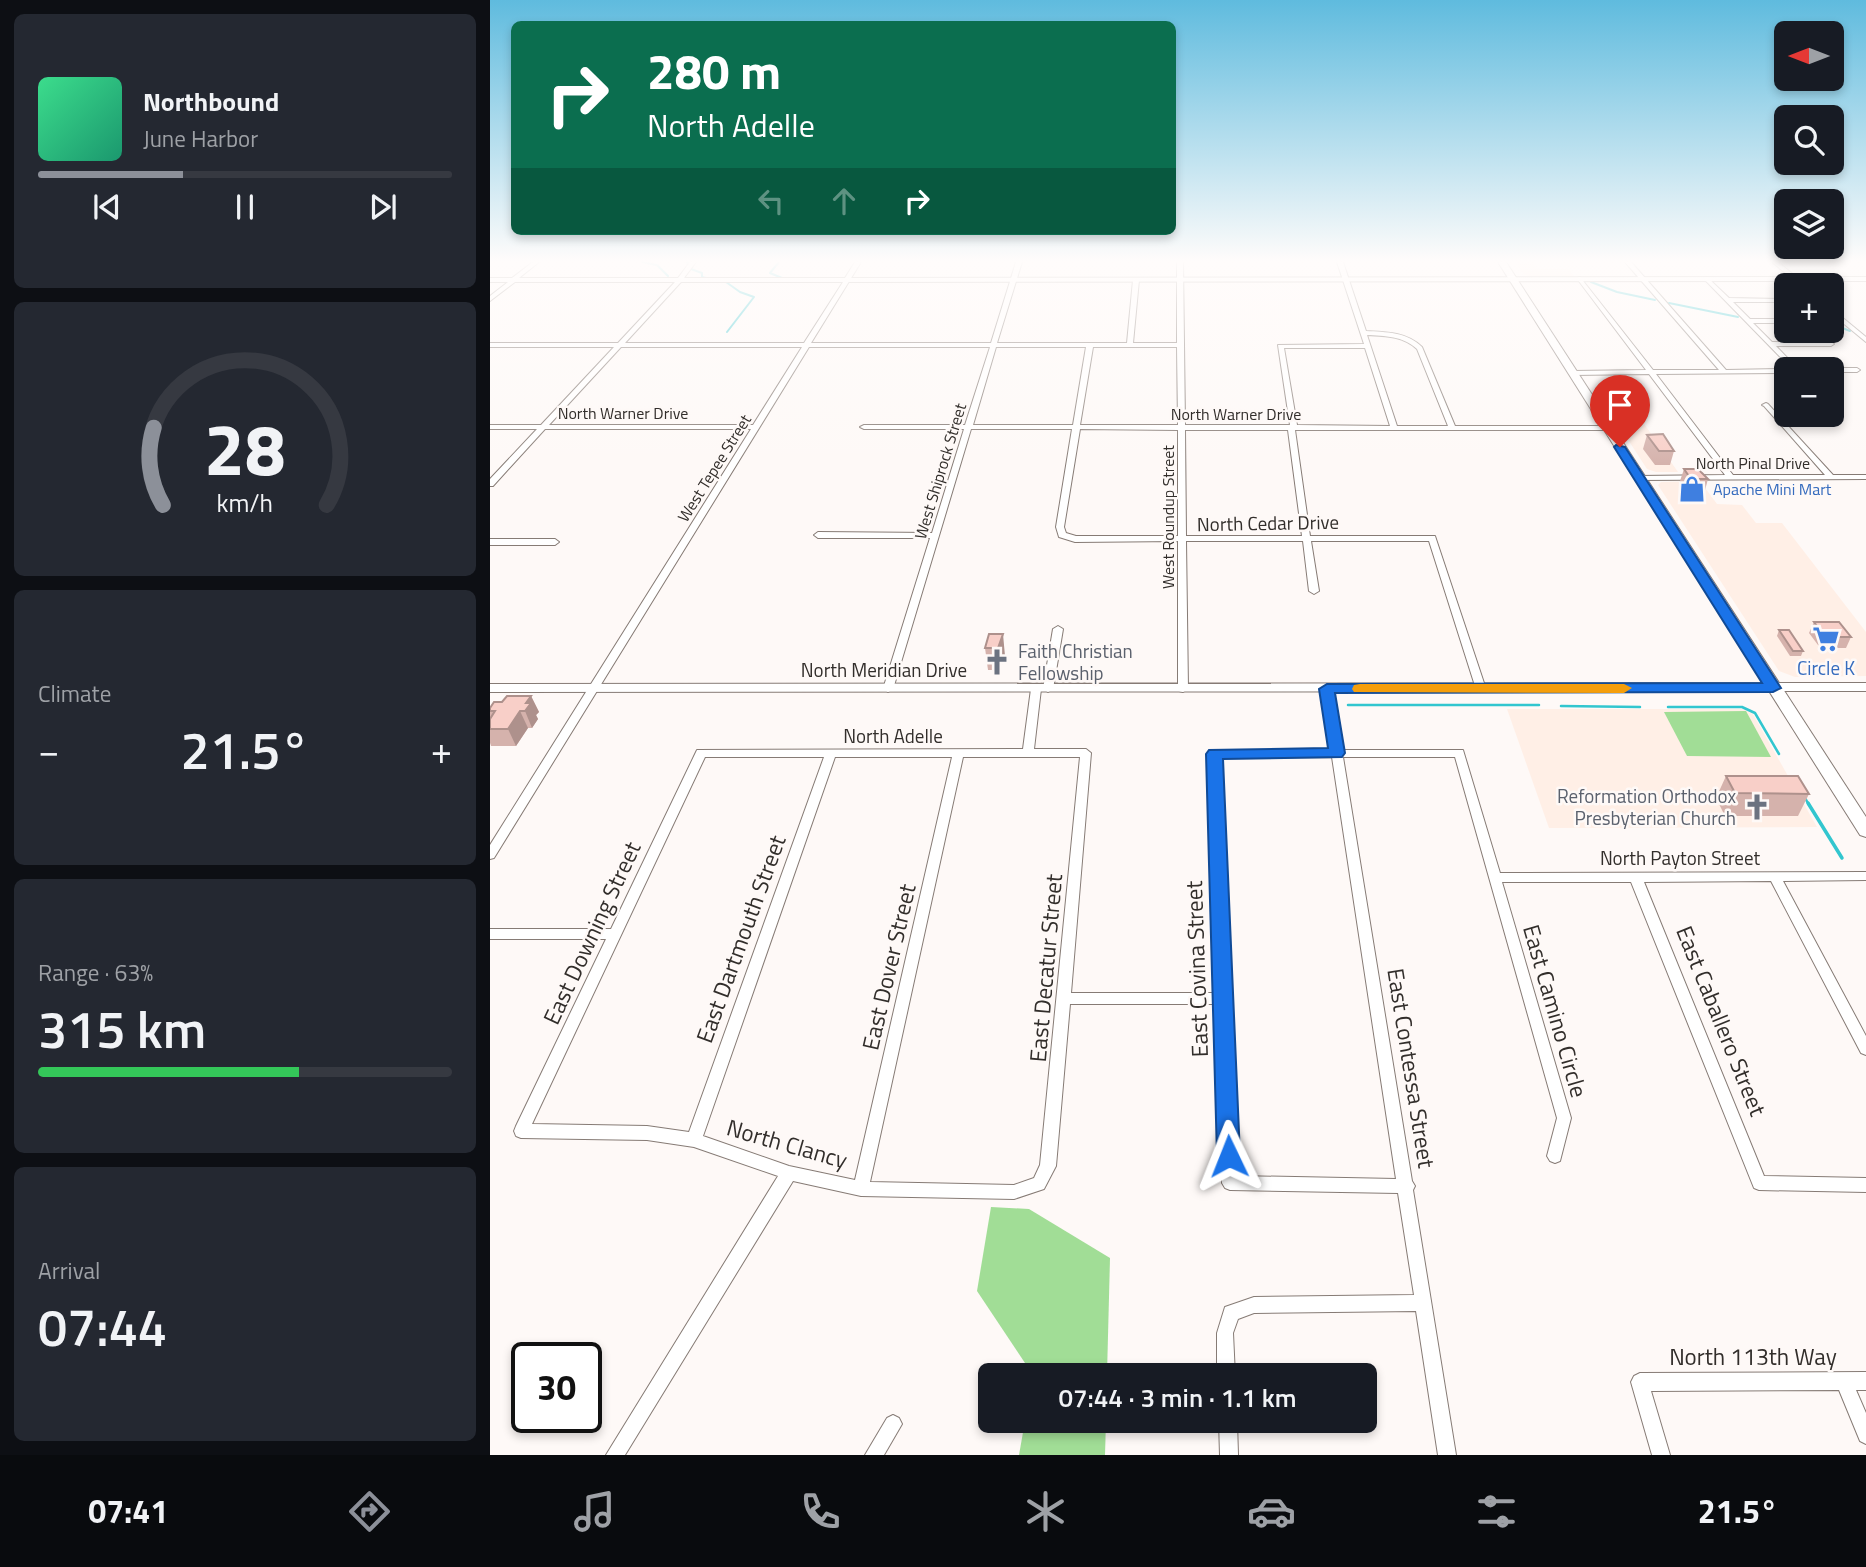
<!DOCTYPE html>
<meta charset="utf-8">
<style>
body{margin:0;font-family:"Titillium Web",sans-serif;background:#242831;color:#f1f3f6;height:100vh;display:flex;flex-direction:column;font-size:26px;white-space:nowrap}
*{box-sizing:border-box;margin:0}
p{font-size:23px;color:#9ea1a6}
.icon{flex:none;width:38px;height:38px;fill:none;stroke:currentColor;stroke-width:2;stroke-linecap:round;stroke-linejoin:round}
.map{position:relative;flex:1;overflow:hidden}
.details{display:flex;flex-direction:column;gap:14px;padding:14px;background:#0d0f14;width:490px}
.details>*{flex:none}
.hud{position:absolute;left:21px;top:21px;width:665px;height:214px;border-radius:10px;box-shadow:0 4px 10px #0003;background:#0b6e4f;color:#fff;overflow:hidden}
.needle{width:46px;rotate:270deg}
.tools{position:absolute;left:1284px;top:21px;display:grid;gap:14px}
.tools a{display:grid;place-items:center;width:70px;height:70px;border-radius:10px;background:#171b24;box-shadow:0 4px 10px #0003;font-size:35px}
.speed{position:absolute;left:21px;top:1342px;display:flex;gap:14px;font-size:35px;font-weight:700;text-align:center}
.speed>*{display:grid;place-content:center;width:91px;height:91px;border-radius:50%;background:#171b24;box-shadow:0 4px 10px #0003;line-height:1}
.speed .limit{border:4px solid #111;border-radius:10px;background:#fff;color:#111}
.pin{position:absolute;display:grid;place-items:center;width:60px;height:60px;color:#fff;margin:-72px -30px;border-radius:50% 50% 50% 0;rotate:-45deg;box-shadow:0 0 7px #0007}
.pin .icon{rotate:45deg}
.me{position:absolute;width:77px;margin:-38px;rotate:358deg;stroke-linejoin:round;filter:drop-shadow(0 0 5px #0008)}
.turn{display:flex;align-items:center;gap:24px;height:147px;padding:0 21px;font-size:32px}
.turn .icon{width:91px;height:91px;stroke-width:2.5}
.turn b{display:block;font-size:49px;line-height:60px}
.lanes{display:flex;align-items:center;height:66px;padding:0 21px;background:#0003;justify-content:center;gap:35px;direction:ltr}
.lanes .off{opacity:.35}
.big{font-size:52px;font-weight:600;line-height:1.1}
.details .widget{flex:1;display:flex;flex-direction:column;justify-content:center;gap:10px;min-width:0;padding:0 24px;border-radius:10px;background:#242831}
.details .dial{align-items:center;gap:0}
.dial svg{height:182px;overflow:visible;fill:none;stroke:#363941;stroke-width:7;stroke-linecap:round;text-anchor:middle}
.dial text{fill:#f1f3f6;stroke:none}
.song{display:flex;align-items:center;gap:21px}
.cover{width:84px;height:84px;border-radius:10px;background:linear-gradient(135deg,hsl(150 70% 55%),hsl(160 70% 35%))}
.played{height:7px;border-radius:4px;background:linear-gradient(90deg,#8c9099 35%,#363941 35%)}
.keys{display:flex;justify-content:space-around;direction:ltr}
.heat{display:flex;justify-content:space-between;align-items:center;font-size:38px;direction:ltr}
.charge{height:10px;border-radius:5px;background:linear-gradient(90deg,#34c759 63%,#363941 0)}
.trip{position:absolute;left:488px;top:1363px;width:399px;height:70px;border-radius:10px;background:#171b24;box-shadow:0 4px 10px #0003;font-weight:600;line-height:70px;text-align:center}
.menu{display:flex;height:112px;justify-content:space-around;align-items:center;background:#090b0e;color:#9ea1a6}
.menu .icon{width:49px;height:49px}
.menu .selected{color:#8c9099}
.menu b{font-size:32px;color:#f1f3f6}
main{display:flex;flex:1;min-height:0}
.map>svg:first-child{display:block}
</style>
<main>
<section class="details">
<div class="widget">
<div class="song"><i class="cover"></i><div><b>Northbound</b><p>June Harbor</p></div></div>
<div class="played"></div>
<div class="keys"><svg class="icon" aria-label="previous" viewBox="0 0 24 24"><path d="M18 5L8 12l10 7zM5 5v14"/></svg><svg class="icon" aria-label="pause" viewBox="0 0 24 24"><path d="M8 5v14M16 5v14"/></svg><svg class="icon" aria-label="next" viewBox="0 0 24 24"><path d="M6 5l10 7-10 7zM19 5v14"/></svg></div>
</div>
<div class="widget dial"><svg viewBox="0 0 100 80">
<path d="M14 69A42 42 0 1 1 86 69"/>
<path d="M14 69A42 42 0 0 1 10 35" stroke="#8c9099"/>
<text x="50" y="56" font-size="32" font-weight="700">28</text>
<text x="50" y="72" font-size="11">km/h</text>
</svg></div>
<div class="widget"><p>Climate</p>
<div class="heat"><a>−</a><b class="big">21.5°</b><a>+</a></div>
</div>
<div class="widget"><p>Range · 63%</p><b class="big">315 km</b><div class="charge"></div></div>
<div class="widget"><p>Arrival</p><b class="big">07:44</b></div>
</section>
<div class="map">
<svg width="1376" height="1455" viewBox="0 0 1376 1455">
<rect width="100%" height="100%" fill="#fef9f7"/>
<!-- built -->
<g fill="#ffefe6">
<polygon points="1025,262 1042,262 1047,269 1079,269 1084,276 1039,276 1033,274"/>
<polygon points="1104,387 1128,387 1188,472 1166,472 1157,469"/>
<polygon points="1210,481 1227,504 1252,505 1266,523 1292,523 1376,632 1376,676 1305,677 1289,671 1168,485 1171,482"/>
<polygon points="1017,709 1260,709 1327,827 1059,828"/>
</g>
<!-- green -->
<g fill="#a1dd96">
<polygon points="1256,711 1281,757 1197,756 1174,712"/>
<polygon points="501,1207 539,1209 620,1258 617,1375 543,1375 487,1291"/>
<polygon points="535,1421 616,1421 615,1455 529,1455"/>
</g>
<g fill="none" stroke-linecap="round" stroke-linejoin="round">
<!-- stream-far2 -->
<g stroke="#32c6cf" stroke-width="2">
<polyline points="152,262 167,265 178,276"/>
<polyline points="197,262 201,269 212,273 212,277 216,278"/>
<polyline points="289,262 280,273 292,278"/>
<polyline points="236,282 250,292 264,297 237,332"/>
<polyline points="1101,282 1127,292 1165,300"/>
<polyline points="1179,303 1248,317"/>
<polyline points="1342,324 1360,331"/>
</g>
<!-- stream-far1 -->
<g stroke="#32c6cf" stroke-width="2.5">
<polyline points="858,705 1049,705"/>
<polyline points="1071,706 1150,707"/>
<polyline points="1178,707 1252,707 1265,713 1289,754"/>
<polyline points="1314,796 1319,805"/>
</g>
<!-- stream -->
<polyline stroke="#32c6cf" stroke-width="3.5" points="1318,803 1352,858"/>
<!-- minor casing -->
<g stroke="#867b75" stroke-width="2">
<g id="minor">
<path d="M43,262H49L29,278H188L200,262H206L194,278H355L365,262H371L321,343H501L526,262H532L507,343H637L643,280L646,278L649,280L643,343H687V262H693L695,425H800L788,345L874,344L847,262H853L876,331C896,332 917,332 932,347L965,426H1118L1122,428L1118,430H805L820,536H945L996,689L991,692L986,689L939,541H821L829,591L824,594L819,591L813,541H696L698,689L693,692L689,691L688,689V541L585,542L569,537L566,527L582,429H481L403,689L398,692L393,689L440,538H328L324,535L328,532L442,533L474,429H374L370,427L374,425H475L500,347H319L4,858L0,859V845L261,429H55L3,486H0V479L47,429H0V425H51L124,347H0V343H128L185,282H25L0,301V296L18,282H0V278H22ZM191,282H353L314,343H135ZM877,335C895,336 913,336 927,349L958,426H907ZM131,347H312L263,425H59ZM506,347H596L583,425H483ZM603,347H687L688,425H590ZM794,348H875L900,426L807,425ZM590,429L688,430V536H586L576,533L574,527ZM695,430H798L812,536H696Z"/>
<polygon points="1135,262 1141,262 1236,370 1297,369 1298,369 1297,373 1166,374 1243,475 1335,475 1274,406 1272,405 1276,403 1278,404 1343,475 1376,475 1376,479 1146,480 1146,476 1149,476 1235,475 1159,374 1083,375 1080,373 1083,371 1156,370 1088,280 1088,278 1090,277 1163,370 1229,370"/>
<polygon points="1282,262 1288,262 1316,285 1310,285"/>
<polygon points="1217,277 1239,298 1292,299 1292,301 1290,302 1243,302 1260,319 1297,319 1297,323 1263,323 1282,342 1341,342 1344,344 1341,346 1286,346 1308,369 1302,369 1215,280 1215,278"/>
<polygon points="1342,309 1376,337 1376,342 1342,314"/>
<polygon points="1342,368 1367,368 1370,370 1367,372 1342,372 1342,369 1339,369"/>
<polygon points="0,539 65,539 69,542 65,545 0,545"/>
<polygon points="568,626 573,629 563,689 558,692 553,689 563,629"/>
<path d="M546,686L551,689L544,749H596L601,753L581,993H726L719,754L724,750H841L832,689L837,686L842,689L852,750H973L1010,873L1376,872V880L1293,881L1376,1036V1055L1371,1053L1281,881L1154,882L1274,1176L1376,1178V1192L1269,1190L1264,1188L1141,882H1012L1081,1118L1070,1161L1065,1163L1060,1161L1057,1156L1067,1118L965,757H853L922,1181L925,1186L923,1190L966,1455H948L926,1311L764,1313L748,1319L743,1333L745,1376H727V1333L735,1307L764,1297L924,1295L908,1193L740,1190L735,1188L732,1183L727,1004H580L566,1166L554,1189L524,1199L371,1196L303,1181L135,1455H116L288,1176L204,1147L157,1140L31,1138L26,1136L24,1131L26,1126L116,939H0V929H121L207,750L533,749L541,689ZM215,757H334L199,1132L157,1126L42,1124ZM345,757H462L365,1180L299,1166L213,1136ZM473,757H590L550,1165L544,1178L524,1185L380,1182ZM842,757L906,1179L747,1176L730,758Z"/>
<polygon points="1376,1372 1376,1390 1366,1390 1376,1413 1376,1444 1370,1441 1349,1390 1161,1391 1180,1455 1162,1455 1141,1382 1144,1376 1150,1373"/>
<polygon points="403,1415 409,1418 412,1424 394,1455 375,1455 397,1418"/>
<polygon points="729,1421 747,1421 748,1455 730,1455"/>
</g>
</g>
<!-- tertiary casing -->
<g stroke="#867b75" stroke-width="2">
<g id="tertiary">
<polygon points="1376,277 1376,281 356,282 352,280 356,278"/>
<polygon points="1376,683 1376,691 0,692 0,684"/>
</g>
</g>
<!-- secondary casing -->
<g stroke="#867b75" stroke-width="2">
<polygon id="secondary" points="1008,262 1016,262 1376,817 1376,837 1370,835"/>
</g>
<!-- minor -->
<use href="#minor" fill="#fff" fill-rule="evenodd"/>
<!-- tertiary -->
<use href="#tertiary" fill="#fff" fill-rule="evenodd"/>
<!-- secondary -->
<use href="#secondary" fill="#fff" fill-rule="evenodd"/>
</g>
<!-- wall -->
<g fill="#d5b2ac">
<polygon points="1157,435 1184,451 1180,465 1165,465 1153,449"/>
<polygon points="1194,469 1218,479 1214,494 1197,494 1189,484"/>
<polygon points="1324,622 1361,637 1356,648 1337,648 1328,645 1319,633"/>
<polygon points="1289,630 1313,651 1311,656 1300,656 1287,636"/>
<polygon points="499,634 515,656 510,670 498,670 495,648"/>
<polygon points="41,696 49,712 46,715 48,719 42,728 38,728 26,746 1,746 0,743 0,708"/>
<polygon points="1236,776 1319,794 1308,816 1235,816 1226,798"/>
</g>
<!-- shaded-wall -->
<g fill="#ae918c">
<polygon points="513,634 515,656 510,670 508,648"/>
<polygon points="41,696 49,712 46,715 48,719 42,728 35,711 36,703"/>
<polygon points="30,711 38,728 26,746 18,729"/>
</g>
<!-- building -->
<g fill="#f8cfc8" stroke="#ae918c" stroke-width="2">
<polygon points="1173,434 1184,451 1169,451 1157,435"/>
<polygon points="1194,469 1208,469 1218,479 1201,479"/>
<polygon points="1324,622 1349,622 1361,637 1342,637 1333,634"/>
<polygon points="1289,630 1299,630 1313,651 1303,651"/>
<polygon points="499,634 513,634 508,648 495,648"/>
<polygon points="17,696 41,696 36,703 41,703 35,711 30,711 18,729 0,729 0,719 5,711 0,711 0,708 4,702 12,702"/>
<polygon points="1236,776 1308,776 1319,794 1245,793"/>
</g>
<!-- sky -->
<linearGradient id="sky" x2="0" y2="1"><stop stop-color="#5fbbde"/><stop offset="0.56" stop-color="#fffcfb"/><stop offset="1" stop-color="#fffcfb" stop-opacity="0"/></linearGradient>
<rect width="1376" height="466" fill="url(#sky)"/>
<!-- route -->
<polygon fill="#1a73e8" stroke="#114b97" stroke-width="2" points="1126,445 1135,447 1291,688 1283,692 845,693 855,753 852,757 733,759 750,1156 747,1164 739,1167 731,1164 727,1156 716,754 719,750 838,748 829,689 837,684 1272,683 1124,447"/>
<!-- slow -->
<polygon fill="#f59e0b" points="870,684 1134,684 1142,688 1134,693 864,692 862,689 864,685"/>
<!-- icons -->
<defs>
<g id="shop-bare" transform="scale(2.1)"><path d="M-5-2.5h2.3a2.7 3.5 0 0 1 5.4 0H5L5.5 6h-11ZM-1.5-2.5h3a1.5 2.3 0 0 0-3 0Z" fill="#3f7fe0" stroke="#fef9f7" stroke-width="2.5" paint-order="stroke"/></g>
<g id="supermarket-bare" transform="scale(2.1)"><path d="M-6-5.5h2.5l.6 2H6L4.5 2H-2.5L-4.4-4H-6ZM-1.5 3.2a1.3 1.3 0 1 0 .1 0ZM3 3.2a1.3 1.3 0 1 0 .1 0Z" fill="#3f7fe0" stroke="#fef9f7" stroke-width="2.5" paint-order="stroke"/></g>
<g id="church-bare" transform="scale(2.1)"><path d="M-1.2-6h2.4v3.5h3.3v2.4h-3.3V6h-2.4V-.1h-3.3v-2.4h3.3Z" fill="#6b7280" stroke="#fef9f7" stroke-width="2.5" paint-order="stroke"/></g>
</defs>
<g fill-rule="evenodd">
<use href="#shop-bare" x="1202" y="489"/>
<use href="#supermarket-bare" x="1336" y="639"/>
<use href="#church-bare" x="507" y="662"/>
<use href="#church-bare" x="1267" y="807"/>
</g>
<g text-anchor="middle" stroke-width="5" stroke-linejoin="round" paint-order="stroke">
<!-- far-street labels -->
<g font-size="16" fill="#322e2b" stroke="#fef9f7">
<text x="133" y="419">North Warner Drive</text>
<text x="746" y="420">North Warner Drive</text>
<text x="1263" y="469">North Pinal Drive</text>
<text transform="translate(224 468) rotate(-58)" y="6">West Tepee Street</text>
<text transform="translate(450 471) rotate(-73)" y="6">West Shiprock Street</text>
<text transform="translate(678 517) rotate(-90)" y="6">West Roundup Street</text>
</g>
<!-- far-shop labels -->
<g font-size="16" fill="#366cbe" stroke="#fef9f7" text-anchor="start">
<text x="1223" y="495">Apache Mini Mart</text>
</g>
<!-- street labels -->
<g font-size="19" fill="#322e2b" stroke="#fef9f7">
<text transform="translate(778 523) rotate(-1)" y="7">North Cedar Drive</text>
<text x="394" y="677">North Meridian Drive</text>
<text x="403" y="743">North Adelle</text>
<text x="1190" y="865">North Payton Street</text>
</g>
<!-- worship labels -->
<g font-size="19" fill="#5b616d" stroke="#fef9f7" text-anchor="start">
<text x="528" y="658">Faith Christian<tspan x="528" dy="22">Fellowship</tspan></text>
<text x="1246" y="803" text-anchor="end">Reformation Orthodox<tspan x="1246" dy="22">Presbyterian Church</tspan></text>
</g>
<!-- shop labels -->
<g font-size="19" fill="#366cbe" stroke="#fef9f7">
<text x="1336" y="675">Circle K</text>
</g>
<!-- near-street labels -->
<g font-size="23" fill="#322e2b" stroke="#fef9f7">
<text transform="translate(102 933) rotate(-65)" y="8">East Downing Street</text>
<text transform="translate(251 939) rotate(-70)" y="8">East Dartmouth Street</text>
<text transform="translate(399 967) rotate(-77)" y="8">East Dover Street</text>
<text transform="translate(556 968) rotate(-85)" y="8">East Decatur Street</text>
<text transform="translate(707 969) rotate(-92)" y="8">East Covina Street</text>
<text transform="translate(1065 1011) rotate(74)" y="8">East Camino Circle</text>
<text transform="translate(1231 1021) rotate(68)" y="8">East Caballero Street</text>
<text transform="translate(921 1068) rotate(81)" y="8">East Contessa Street</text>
<text transform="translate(297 1144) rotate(16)" y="8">North Clancy</text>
<text x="1263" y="1365">North 113th Way</text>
</g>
</g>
</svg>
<div class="tools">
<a><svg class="needle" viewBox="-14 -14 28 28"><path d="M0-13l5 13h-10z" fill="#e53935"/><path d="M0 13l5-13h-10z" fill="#9ea1a6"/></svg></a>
<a><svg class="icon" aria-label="search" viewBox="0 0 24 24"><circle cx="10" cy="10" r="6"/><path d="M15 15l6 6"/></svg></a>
<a><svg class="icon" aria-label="layers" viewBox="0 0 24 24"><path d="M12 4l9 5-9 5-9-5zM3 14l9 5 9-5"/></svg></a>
<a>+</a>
<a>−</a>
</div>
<div class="speed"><div class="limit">30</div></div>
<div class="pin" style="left:1130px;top:447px;background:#d93025"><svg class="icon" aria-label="arrive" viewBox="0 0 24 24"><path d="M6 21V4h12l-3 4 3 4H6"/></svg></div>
<svg class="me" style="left:739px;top:1156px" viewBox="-20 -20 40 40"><path d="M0-17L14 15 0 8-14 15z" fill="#1a73e8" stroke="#fff" stroke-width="4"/></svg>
<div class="trip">07:44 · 3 min · 1.1 km</div>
<div class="hud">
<div class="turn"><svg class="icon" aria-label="right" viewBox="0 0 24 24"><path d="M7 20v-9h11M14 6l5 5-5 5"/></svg><div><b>280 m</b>North Adelle</div></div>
<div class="lanes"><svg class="icon off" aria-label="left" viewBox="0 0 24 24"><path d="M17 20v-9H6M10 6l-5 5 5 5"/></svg><svg class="icon off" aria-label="ahead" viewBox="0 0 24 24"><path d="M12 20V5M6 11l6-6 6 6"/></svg><svg class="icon" aria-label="right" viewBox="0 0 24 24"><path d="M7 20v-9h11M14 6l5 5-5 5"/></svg></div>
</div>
</div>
</main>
<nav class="menu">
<b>07:41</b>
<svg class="icon selected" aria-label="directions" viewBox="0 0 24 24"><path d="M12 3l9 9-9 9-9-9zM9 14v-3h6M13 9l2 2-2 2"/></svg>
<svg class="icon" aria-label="music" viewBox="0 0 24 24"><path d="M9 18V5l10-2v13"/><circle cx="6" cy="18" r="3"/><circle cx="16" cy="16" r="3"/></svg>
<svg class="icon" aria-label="phone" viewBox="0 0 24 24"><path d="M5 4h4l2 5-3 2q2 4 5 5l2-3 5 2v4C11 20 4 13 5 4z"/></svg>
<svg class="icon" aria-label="climate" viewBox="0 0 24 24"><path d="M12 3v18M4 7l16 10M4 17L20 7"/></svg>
<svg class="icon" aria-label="car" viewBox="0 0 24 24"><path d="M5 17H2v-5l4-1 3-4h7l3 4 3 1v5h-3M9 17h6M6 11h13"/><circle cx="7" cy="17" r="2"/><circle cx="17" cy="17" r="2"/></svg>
<svg class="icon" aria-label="filters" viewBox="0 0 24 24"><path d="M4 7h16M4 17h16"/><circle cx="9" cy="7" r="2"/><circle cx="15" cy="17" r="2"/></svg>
<b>21.5°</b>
</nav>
